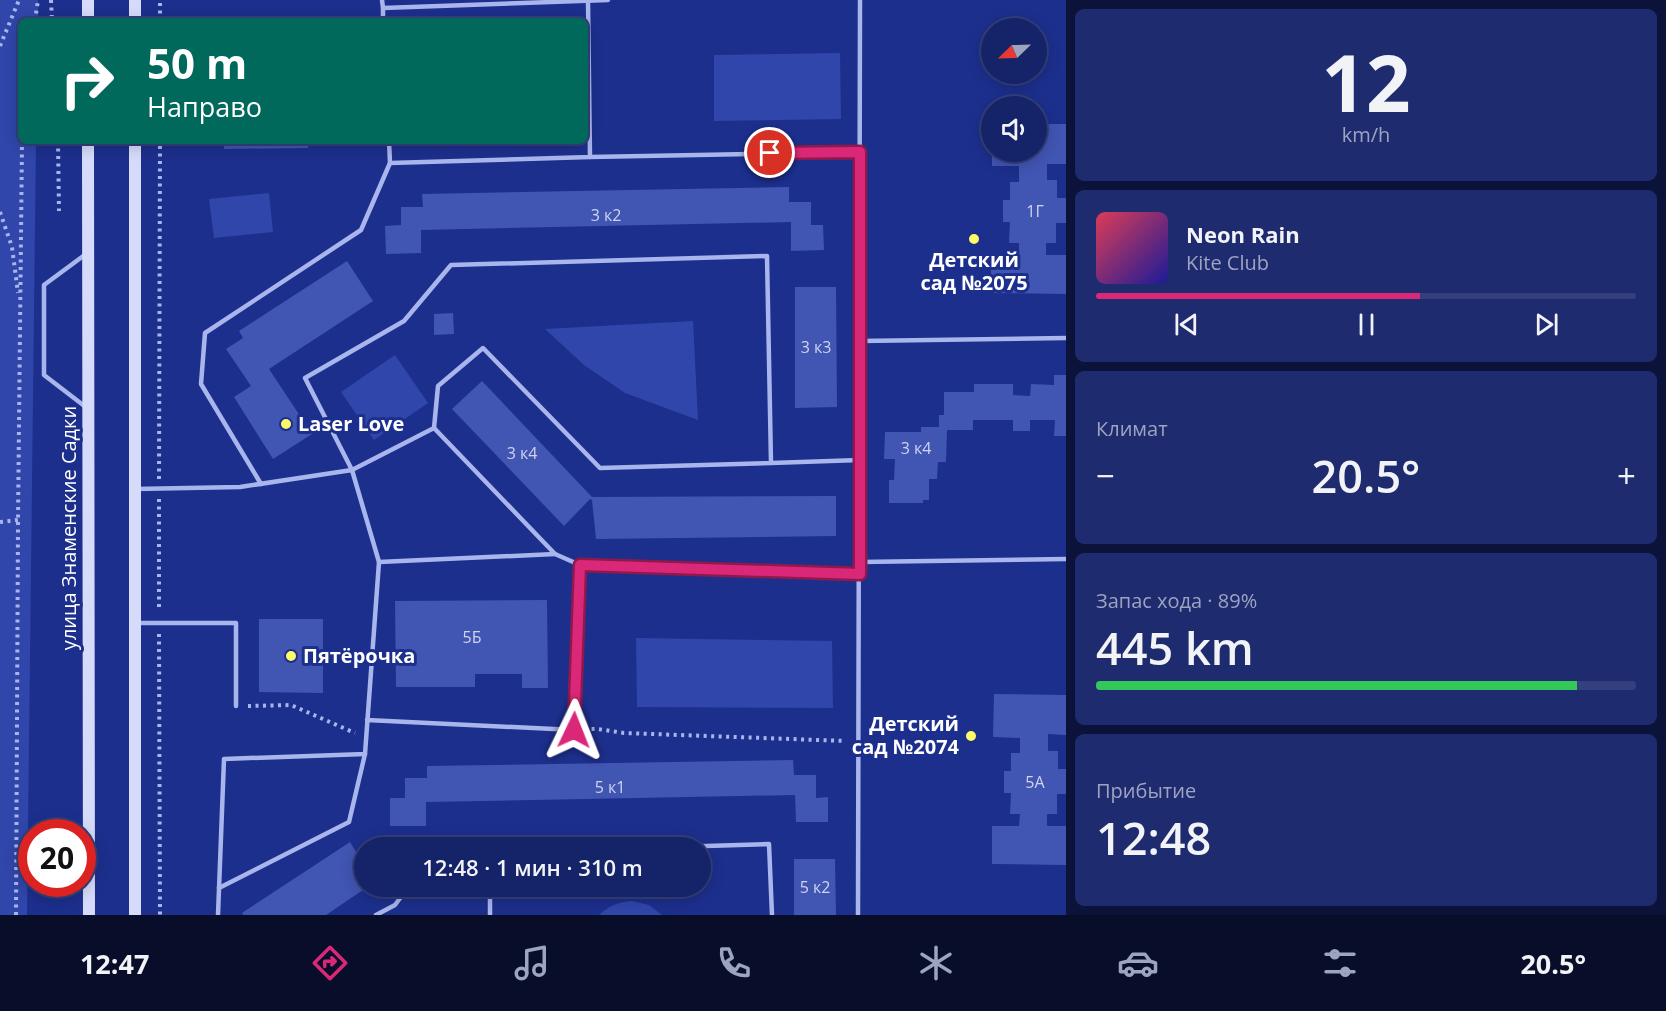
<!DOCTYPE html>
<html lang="ru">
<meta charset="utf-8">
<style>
body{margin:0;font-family:"Open Sans",sans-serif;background:#1e2b6f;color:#f1f3f6;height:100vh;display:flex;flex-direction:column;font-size:22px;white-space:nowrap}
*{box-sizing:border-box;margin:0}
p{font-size:20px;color:#9da4c0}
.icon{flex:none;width:33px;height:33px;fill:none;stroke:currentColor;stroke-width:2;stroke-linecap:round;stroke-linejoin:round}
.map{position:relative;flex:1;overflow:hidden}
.details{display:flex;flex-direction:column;gap:9px;padding:9px;background:#0c133a;width:600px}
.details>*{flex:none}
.guide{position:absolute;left:18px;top:18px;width:570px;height:126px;border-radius:9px;box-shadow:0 3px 15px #0003,0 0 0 2px #34407d;background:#00695c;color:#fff;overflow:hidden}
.needle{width:39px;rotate:247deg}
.buttons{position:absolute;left:981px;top:18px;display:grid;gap:12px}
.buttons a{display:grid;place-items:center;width:66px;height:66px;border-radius:50%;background:#152369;box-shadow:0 3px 15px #0003,0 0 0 2px #34407d;font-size:30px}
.speed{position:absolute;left:18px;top:819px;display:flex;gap:12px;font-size:30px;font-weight:700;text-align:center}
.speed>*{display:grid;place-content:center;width:78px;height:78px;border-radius:50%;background:#152369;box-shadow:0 3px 15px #0003,0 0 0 2px #34407d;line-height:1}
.speed .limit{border:9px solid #d22;background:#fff;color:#111}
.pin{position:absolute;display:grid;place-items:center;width:51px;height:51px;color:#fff;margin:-26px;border:3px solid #fff;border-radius:50%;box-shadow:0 2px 6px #0007}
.me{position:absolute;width:66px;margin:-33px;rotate:2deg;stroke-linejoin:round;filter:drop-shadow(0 0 4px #0008)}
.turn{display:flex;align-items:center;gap:21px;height:126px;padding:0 30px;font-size:27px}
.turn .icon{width:78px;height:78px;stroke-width:2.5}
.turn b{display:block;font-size:42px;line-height:51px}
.big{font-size:45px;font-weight:600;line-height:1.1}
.details .tile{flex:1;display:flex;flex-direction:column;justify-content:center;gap:9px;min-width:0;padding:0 21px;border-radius:9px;background:#1e2b6f}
.details .dial{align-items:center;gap:0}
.dial b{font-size:78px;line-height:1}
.song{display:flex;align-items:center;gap:18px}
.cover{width:72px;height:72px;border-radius:9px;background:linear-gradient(135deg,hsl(350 70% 55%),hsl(240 70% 35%))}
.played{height:6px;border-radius:3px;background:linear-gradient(90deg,#db2777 60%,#34407d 60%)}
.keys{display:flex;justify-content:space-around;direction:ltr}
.heat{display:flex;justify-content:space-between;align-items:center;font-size:33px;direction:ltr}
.charge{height:9px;border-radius:4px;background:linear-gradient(90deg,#34c759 89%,#34407d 0)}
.trip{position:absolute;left:354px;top:837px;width:357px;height:60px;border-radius:30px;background:#152369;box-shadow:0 3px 15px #0003,0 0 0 2px #34407d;font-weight:600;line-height:60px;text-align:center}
.tabs{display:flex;height:96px;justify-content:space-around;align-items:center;background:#080e2a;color:#9da4c0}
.tabs .icon{width:42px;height:42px}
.tabs .on{color:#db2777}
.tabs b{font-size:27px;color:#f1f3f6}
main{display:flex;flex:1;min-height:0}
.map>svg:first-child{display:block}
</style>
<main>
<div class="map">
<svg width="1066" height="915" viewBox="0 0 1066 915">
<rect width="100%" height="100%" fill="#1c2f8c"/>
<!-- green -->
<g fill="#3046aa">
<polygon points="0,0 38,0 38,21 21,21 21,141 36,141 27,915 0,915"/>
<polygon points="840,53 841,119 714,121 714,55"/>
<polygon points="269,193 273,232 214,238 209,199"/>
<polygon points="693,321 698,420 625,393 584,365 545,329"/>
<polygon points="395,355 428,403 374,440 341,392"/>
<polygon points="636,638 832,641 833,708 637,707"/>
<path d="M632,901L649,905L662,915H599C610,905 618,902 632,901Z"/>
</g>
<!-- building -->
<g fill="#4155b2">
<polygon points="1036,124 1066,124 1066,164 1047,164 1047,180 1057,180 1057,198 1066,198 1066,223 1056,223 1056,243 1046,243 1046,255 1066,255 1066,294 991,293 991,255 1019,256 1019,243 1009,243 1010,222 1003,222 1003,200 1010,200 1010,182 1019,182 1019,166 992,166 992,152 1036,152"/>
<polygon points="224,141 308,141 308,148 224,149"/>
<polygon points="789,187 789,202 811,202 811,225 823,225 824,250 791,251 791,222 421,230 421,253 386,254 385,226 401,225 401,207 423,207 422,194"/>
<polygon points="347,261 373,301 269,369 312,434 273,459 234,397 251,386 226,349 243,338 239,331"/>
<polygon points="795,287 836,287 837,407 795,408"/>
<polygon points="453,313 454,334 434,335 434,314"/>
<polygon points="1054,375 1066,375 1066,436 1054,436 1055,420 1030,420 1030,431 1013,431 1013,420 973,420 973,430 947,430 946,462 938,462 937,479 929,479 929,500 923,500 923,503 889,503 889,480 894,480 895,459 884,459 885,432 921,432 921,427 939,427 939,415 944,415 944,392 974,392 974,384 1013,384 1013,395 1030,396 1031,384 1054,385"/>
<polygon points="482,381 592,497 836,496 836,536 596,539 592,500 590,499 564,526 452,409"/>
<polygon points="547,600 548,688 522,688 522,674 475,674 475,687 396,687 395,601"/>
<polygon points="259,619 323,619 323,693 259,692"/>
<polygon points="994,694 1066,695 1066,735 1048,734 1048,751 1058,751 1058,769 1066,769 1066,794 1057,794 1057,814 1047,814 1047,826 1066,826 1066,865 992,864 992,826 1019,826 1020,814 1010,814 1011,793 1004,793 1004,771 1011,771 1011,753 1020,753 1020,738 993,737"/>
<polygon points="793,760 794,775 816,775 816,798 828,797 828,822 796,822 795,795 426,802 426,826 390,826 390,798 405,798 405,778 427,778 427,766"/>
<polygon points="350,842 364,865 364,886 369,886 326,915 243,915 242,913"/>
<polygon points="794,859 835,859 836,915 794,915"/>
</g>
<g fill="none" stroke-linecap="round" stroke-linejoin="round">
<!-- path -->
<g stroke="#a9b5ed" stroke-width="4" stroke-dasharray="3 4.5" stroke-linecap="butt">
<polyline points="51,0 52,21"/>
<polyline points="35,21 38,0"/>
<polyline points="160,21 160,0"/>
<polyline points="0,46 19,0"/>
<polyline points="58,141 59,211"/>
<polyline points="0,212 12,247 18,293"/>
<polyline points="159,479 160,141"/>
<polyline points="159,499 159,611"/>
<polyline points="0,522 18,520"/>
<polyline points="159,634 160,915"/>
<polyline points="248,706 291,705 355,733"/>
<polyline points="584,729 598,729 624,733 846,741"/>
<polyline points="16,915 18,520 22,141"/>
</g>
<!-- lane -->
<g stroke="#a9b5ed" stroke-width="4.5">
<polyline points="382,0 383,8 608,0"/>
<polyline points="383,8 383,21"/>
<polyline points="590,157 859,152"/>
<polyline points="390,163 590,157 588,1"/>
<polyline points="86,254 44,285 44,375 87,408"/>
<polyline points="860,341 1066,338"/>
<polyline points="434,428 555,554 580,565 860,574"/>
<polyline points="771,463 600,468 483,348 438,386 434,428 352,470 305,378 404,321 451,265 767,256 771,463 860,460"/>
<polyline points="261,484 201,384 205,333 361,230 390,163 389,141"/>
<polyline points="135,489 240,487 352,470 379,562 365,754 224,759 218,915"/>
<polyline points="379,562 555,554"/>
<polyline points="860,562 1066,559"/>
<polyline points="135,623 236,623 236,706"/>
<polyline points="367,720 574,730 580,565"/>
<polyline points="640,848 769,844 772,915"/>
<polyline points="490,886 490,915"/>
<polyline points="219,888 349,822 365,754"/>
<polyline points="376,915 395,905 409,886"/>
<polyline points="858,915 860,0"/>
</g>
<!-- secondary -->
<g stroke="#d5dbf9" stroke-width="12">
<polyline points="88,21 88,0"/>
<polyline points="135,21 135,0"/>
<polyline points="88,141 89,915"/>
<polyline points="135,141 135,915"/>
</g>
</g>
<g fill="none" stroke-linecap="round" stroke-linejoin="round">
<!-- route casing -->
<g stroke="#8e194d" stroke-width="15">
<polyline id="route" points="574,730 580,565 860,574 860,152 770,153"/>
</g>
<!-- route -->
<use href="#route" stroke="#db2777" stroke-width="10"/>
</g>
<!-- markers -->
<g fill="#fdfa67" stroke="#1c2f8c" stroke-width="2">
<circle cx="974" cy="239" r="6"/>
<circle cx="286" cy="424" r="6"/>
<circle cx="291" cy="656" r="6"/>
<circle cx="971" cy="736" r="6"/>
</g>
<g text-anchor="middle" stroke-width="6" stroke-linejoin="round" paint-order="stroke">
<!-- number labels -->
<g font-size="16" fill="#d0d4ec">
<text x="1035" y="217">1Г</text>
<text x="606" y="221">3 к2</text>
<text x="816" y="353">3 к3</text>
<text x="916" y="454">3 к4</text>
<text x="522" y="459">3 к4</text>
<text x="472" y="643">5Б</text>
<text x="1035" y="788">5А</text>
<text x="610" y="793">5 к1</text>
<text x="815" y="893">5 к2</text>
</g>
<!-- poi labels -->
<g font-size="20" font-weight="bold" fill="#fff" stroke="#1c2f8c" text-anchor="start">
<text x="974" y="267" text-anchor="middle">Детский<tspan x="974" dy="23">сад №2075</tspan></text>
<text x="298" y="431">Laser Love</text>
<text x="303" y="663">Пятёрочка</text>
<text x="959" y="731" text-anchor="end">Детский<tspan x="959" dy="23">сад №2074</tspan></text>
</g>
<!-- street labels -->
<g font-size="20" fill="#fff" stroke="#1c2f8c">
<text transform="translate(69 528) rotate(-90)" y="7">улица Знаменские Садки</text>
</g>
</g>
</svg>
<div class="buttons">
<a><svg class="needle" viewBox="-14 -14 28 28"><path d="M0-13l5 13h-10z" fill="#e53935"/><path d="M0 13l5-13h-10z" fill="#9da4c0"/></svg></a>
<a><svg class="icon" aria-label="sound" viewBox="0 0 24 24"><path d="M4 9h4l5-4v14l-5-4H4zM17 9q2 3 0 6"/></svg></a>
</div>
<div class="speed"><div class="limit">20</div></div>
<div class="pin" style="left:770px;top:153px;background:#d93025"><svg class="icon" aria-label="arrive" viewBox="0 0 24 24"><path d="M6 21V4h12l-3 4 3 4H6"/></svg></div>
<svg class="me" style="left:574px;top:730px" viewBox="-20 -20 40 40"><path d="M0-17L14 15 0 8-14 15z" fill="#db2777" stroke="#fff" stroke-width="4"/></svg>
<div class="trip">12:48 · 1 мин · 310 m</div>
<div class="guide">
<div class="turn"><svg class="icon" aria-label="right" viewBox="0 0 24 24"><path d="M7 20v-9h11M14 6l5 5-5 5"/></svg><div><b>50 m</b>Направо</div></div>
</div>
</div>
<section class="details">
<div class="tile dial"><b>12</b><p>km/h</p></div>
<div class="tile">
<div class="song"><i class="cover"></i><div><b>Neon Rain</b><p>Kite Club</p></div></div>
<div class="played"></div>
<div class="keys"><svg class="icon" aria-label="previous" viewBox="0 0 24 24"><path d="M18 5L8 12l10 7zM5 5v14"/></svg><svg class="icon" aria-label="pause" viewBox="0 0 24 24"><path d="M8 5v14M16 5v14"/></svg><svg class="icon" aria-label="next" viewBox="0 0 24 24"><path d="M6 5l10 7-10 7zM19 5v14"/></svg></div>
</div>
<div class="tile"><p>Климат</p>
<div class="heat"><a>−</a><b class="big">20.5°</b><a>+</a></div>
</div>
<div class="tile"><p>Запас хода · 89%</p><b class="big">445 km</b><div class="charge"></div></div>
<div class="tile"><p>Прибытие</p><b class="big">12:48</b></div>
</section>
</main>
<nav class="tabs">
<b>12:47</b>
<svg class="icon on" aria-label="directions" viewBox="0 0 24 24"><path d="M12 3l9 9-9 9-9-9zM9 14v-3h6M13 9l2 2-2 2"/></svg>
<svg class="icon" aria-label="music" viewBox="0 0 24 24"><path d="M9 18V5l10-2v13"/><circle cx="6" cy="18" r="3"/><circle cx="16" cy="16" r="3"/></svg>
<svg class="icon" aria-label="phone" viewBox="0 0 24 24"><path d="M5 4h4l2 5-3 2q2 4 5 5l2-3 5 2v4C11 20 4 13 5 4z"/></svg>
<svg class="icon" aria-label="climate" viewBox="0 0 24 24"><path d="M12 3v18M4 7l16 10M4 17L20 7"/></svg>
<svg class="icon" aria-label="car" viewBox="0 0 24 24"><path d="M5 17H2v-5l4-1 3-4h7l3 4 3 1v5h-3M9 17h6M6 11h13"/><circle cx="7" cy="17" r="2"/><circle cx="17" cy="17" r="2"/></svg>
<svg class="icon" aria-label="filters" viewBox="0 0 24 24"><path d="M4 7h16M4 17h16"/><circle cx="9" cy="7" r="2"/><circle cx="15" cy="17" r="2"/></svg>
<b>20.5°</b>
</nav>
